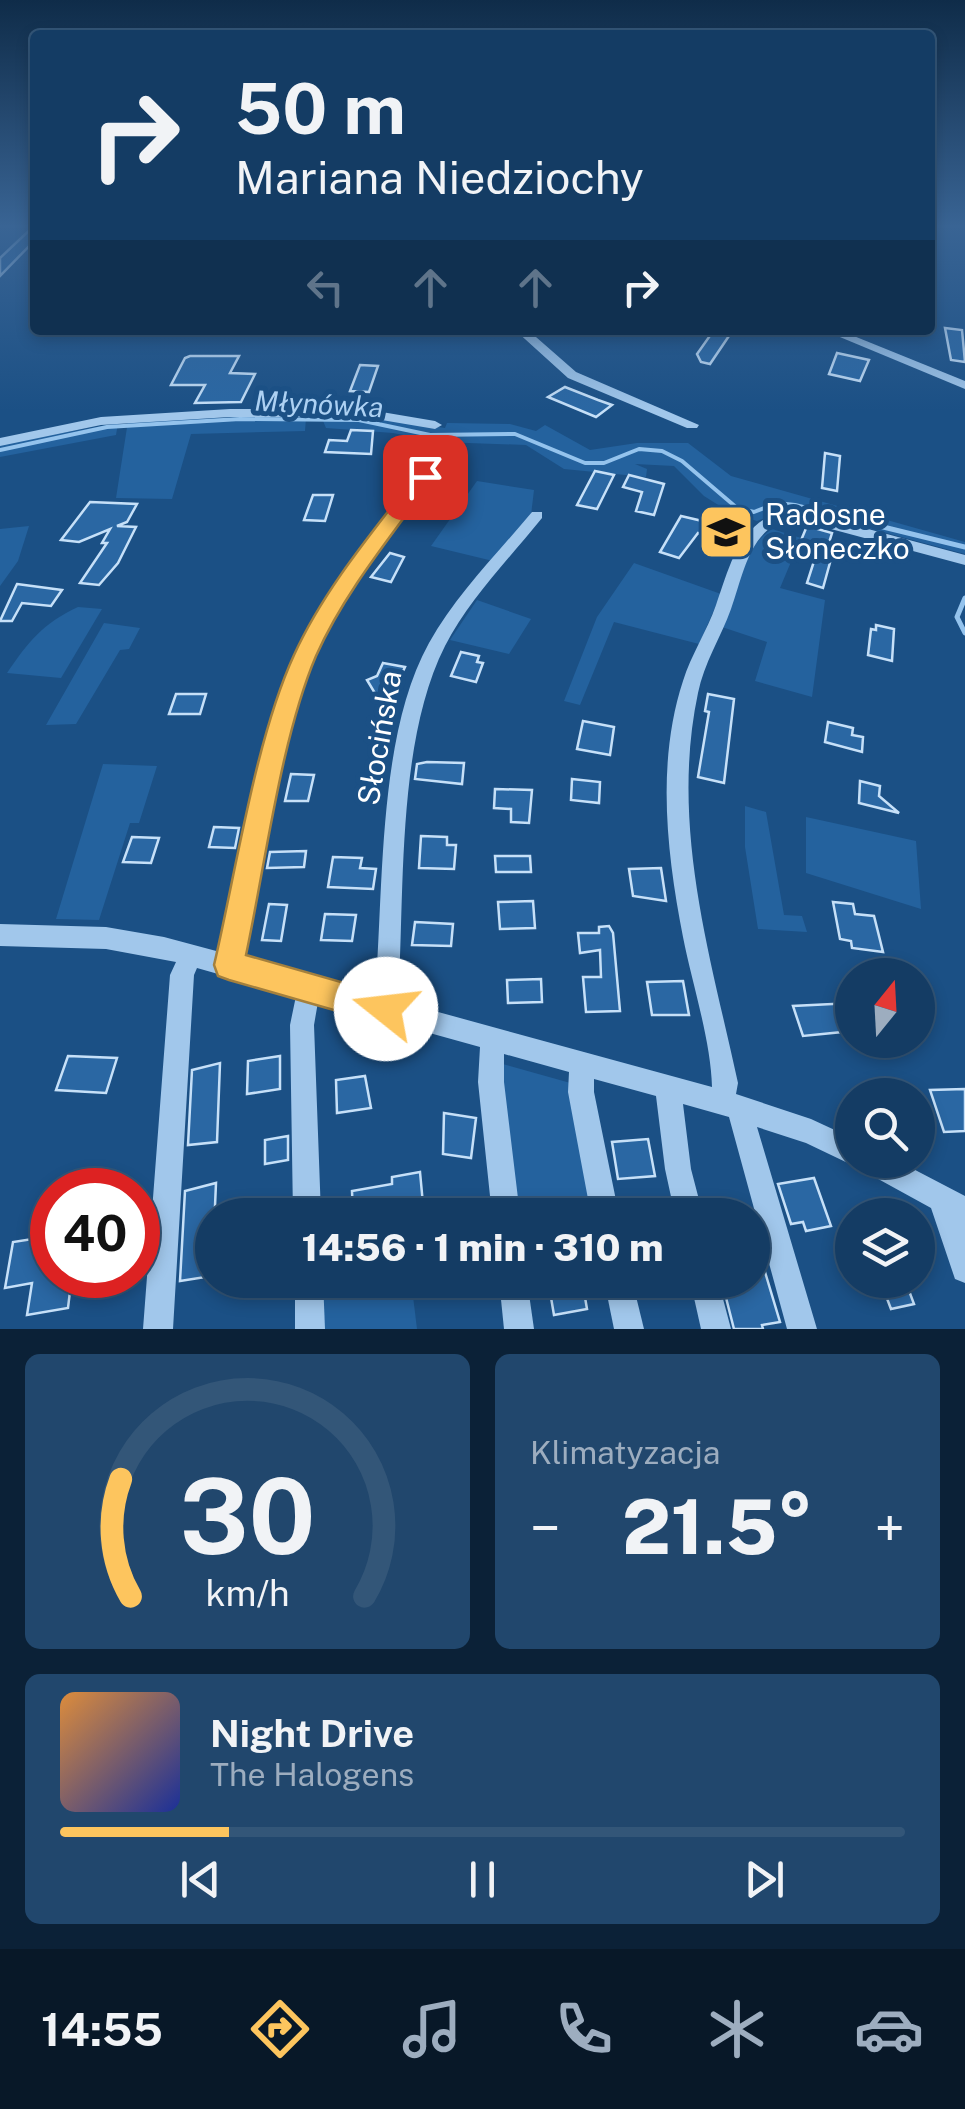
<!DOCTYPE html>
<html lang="pl">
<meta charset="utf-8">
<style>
body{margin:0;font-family:"Public Sans",sans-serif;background:#21476d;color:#f1f3f6;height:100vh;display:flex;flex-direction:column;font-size:38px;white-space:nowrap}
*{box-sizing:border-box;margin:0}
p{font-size:32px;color:#9dadbf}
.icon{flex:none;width:55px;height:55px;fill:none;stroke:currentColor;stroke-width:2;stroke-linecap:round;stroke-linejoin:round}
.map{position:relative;height:1329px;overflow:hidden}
.details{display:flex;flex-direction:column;gap:25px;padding:25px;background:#0b2137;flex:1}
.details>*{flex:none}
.top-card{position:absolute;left:30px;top:30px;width:905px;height:305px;border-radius:10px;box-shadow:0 5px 15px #0003,0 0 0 2px #335678;background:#143c64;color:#f1f3f6;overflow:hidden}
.needle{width:65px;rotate:18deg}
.tools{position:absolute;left:835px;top:958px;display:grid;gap:20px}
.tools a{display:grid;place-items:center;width:100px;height:100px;border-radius:50%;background:#143c64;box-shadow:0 5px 15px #0003,0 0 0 2px #335678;font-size:50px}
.speed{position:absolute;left:30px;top:1168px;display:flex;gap:20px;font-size:50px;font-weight:700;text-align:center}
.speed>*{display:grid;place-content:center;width:130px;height:130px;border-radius:50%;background:#143c64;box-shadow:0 5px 15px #0003,0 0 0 2px #335678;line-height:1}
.speed .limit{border:15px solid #d22;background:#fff;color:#111}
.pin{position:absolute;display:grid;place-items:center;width:85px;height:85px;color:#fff;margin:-42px;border-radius:20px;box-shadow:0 5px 15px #0006}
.me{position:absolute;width:110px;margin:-55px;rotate:286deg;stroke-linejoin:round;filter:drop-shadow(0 0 8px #0008)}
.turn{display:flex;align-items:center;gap:35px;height:210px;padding:0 40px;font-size:45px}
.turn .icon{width:130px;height:130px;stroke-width:2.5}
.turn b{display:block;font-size:70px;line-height:85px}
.lanes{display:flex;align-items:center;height:95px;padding:0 40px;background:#0003;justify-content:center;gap:50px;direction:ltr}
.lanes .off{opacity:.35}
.big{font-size:75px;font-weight:800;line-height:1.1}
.details .tile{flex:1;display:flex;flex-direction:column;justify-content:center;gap:15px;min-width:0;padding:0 35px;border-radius:15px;background:#21476d}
.details .dial{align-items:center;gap:0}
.dial svg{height:260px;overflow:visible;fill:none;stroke:#335678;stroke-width:7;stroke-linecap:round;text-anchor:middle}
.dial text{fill:#f1f3f6;stroke:none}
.song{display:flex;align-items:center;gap:30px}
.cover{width:120px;height:120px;border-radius:15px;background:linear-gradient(135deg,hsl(30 70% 55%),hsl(230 70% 35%))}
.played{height:10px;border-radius:5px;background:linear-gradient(90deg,#fdc55e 20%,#335678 20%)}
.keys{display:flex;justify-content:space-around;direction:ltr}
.heat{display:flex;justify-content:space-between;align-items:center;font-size:55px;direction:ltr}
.details .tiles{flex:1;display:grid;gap:25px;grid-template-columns:1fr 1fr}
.tile:last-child{grid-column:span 2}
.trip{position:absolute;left:195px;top:1198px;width:575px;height:100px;border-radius:50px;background:#143c64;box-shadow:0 5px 15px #0003,0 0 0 2px #335678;font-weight:800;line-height:100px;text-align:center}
.dock{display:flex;height:160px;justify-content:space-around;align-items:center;background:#081828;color:#9dadbf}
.dock .icon{width:70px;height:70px}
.dock .on{color:#fdc55e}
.dock b{font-size:45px;color:#f1f3f6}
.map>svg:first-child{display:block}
</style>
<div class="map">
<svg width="965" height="1329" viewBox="0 0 965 1329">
<rect width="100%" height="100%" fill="#1b5085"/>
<!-- green -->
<g fill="#24629e">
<polygon points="280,416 306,418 305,431 191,434 172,499 116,498 128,421"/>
<polygon points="321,416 369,416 445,428 447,423 510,424 536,431 545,425 590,450 637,443 688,443 731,476 965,542 965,554 808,512 782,511 757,521 731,513 704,496 674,466 635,464 647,469 646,477 564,469 526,445 440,442 393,433 326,428"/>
<polygon points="118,423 116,435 0,457 0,444"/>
<polygon points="477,481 534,490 531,515 493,561 431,546"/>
<polygon points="29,526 18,561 0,586 0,529"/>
<path d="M772,529L801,538L780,588L825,600L812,697L755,681L767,642L722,627C741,595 737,551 772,529Z"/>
<polygon points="634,563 721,594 699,644 614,622 580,705 564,701 597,617"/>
<polygon points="477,600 531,619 509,654 450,640"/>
<path d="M78,607L102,609L61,678L7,673C28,642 43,623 78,607Z"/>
<polygon points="104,623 140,628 129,649 120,650 76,724 46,725"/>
<polygon points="103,764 157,766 139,823 130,823 99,920 56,919"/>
<polygon points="745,806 766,812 784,915 802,916 807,932 758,929 745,847"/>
<polygon points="806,817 916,841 921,909 806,873"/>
<polygon points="499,1063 574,1084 595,1207 557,1215 513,1215"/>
<polygon points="319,1280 411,1280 417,1329 322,1329"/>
</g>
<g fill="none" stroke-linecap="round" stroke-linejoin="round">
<!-- stream-far1 -->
<polyline stroke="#94c3ed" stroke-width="4" points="0,450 107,427 240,419 359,420 430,435 515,434 585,463 604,463 639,449 662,451 682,461 737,508 754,512 777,503 795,505 881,526"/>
<!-- stream -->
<g stroke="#94c3ed" stroke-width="5">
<polyline points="871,524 965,547"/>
<polyline points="965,598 957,617 965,633"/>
</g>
</g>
<!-- building -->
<g fill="#2a67a3" stroke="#c6e0f8" stroke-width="2.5">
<polygon points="35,225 35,240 0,276 0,258"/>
<polygon points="945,328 962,330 965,362 951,360"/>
<polygon points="714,330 733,330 710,364 701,362 697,354"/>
<polygon points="837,353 869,360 860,381 829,374"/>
<polygon points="190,356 239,356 230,373 255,374 241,402 195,403 205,385 171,385 185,358"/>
<polygon points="360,365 378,366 369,392 350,391"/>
<polygon points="565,387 598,400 612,405 596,417 548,397"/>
<polygon points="351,430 373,431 371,454 325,452 329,440 347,441"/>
<polygon points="825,453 840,456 837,491 822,488"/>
<polygon points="595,471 614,475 597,509 577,505"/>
<polygon points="629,475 664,484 654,515 636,511 642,492 623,487"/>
<polygon points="313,495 333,495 325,521 304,520"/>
<polygon points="90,502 137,504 127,522 117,526 136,527 118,563 99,585 80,583 107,543 102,543 110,529 79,542 61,540"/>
<polygon points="681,516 711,523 716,516 743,525 732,544 698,533 679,558 660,552"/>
<polygon points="807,526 832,533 828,546 834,548 823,588 807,583 816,555 797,550"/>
<polygon points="390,553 404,557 391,582 371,577"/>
<polygon points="17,584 62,590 51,606 22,603 12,621 0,621"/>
<polygon points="876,625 894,629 892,661 868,655 871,629 876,630"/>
<polygon points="461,652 479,656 477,662 483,663 476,682 451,676"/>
<polygon points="383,663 405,667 391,698 376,695 367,680 377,676"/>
<polygon points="176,694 206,694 200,714 169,714"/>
<polygon points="708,694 734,699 724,783 698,777 709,712 705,711"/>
<polygon points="583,721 614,727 610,755 577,749"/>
<polygon points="828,722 853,728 852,735 863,737 862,752 825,742"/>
<polygon points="427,762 464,763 462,784 415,779 417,764"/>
<polygon points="291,774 314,775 308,801 285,801"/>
<polygon points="572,779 600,782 599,803 571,800"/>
<polygon points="860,781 880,786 879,796 899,813 859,803"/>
<polygon points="495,789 532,790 529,823 511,822 511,809 494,808"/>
<polygon points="214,827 239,828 235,848 209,847"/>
<polygon points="421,836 447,837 447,845 456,845 454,869 419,868"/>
<polygon points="132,837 159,838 151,863 123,862"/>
<polygon points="306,851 304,867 267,868 270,852"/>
<polygon points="495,856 530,856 531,872 496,872"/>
<polygon points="333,857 362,858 360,868 376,869 373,889 328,887"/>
<polygon points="661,868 666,901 633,896 629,869"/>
<polygon points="533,901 535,928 500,929 498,902"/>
<polygon points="833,902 853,904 855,914 874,916 883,952 852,948 851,941 840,939"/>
<polygon points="269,904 287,905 281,941 262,940"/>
<polygon points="325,914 356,915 352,941 321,940"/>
<polygon points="415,922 453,924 451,946 412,945"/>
<polygon points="609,926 613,933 620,1011 586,1012 583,977 601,977 600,950 580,953 578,933 599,933 599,927"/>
<polygon points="541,979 542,1002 508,1003 507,980"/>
<polygon points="683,981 689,1015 652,1015 647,982"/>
<polygon points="852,1003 852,1031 803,1036 793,1006"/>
<polygon points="68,1056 117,1058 106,1093 56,1090"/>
<polygon points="280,1056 280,1089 247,1094 248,1061"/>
<polygon points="220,1063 217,1142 188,1145 192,1070"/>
<polygon points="365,1076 371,1108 337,1113 336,1080"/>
<polygon points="965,1089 965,1131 944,1132 930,1090"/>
<polygon points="444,1113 476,1118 471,1158 443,1154"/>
<polygon points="288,1136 288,1160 265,1164 265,1140"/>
<polygon points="648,1139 655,1176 618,1179 612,1142"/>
<polygon points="420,1172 424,1215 404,1215 404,1210 353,1215 352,1191 392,1184 392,1177"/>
<polygon points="814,1178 831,1226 806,1231 803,1222 791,1224 778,1184"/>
<polygon points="216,1183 212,1276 180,1281 185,1191"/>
<polygon points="52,1236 52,1275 67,1275 66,1284 71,1283 68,1308 27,1315 32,1283 5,1288 13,1242"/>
<polygon points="765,1272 780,1322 762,1325 763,1329 734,1329 723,1286 735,1284 734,1280 752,1280 752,1274"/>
<polygon points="548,1280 582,1280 587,1309 554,1315"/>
<polygon points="880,1280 905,1280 914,1304 891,1309"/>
</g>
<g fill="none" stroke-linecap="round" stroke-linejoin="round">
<!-- minor -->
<g fill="#a1c7eb" fill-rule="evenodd">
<polygon points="515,330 528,330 576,372 699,425 697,428 687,428 568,378"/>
<polygon points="823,330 839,330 965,381 965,389"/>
<polygon points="230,409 364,409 435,421 442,425 435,429 364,417 230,417 101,425 0,446 0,438 101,417"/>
<path d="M425,473L432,477C395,526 355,572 327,627C276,728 264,848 242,958L375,995C384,889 377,737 429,643C456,595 496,555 532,512H542V518C509,559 469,599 445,646C396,743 405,893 398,1001L712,1087C711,1041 692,983 683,937C667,855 656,763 683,681C691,655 707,631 716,605C732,560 739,522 790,508L965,555V565L790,518C749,530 744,573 731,609C721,637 704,663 698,693C670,826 710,954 738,1083L736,1094L811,1119L852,1138V1160H896L965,1196V1283L955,1279L931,1208L860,1169L857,1163L852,1165L806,1143L757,1127L817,1329H787L729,1117L683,1104L691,1169L703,1215H675L665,1169L656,1096L594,1079V1092L619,1215H591L568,1092L569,1072L504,1054V1082L520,1215H492L478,1082L480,1047L318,1002L314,1025L321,1215H293L290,1025L296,996L197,968L194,975L173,1329H143L170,975L176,962L106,949L0,946V924L106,927L164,937L220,952C244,845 258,728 309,629C338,572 380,523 420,474Z"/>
<polygon points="295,1280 323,1280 325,1329 295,1329"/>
<polygon points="499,1280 527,1280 534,1329 504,1329"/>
<polygon points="604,1280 632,1280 644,1329 614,1329"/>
<polygon points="690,1280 718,1280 731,1329 701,1329"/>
</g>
</g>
<!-- sky -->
<linearGradient id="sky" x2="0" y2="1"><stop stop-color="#0f2c49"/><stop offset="0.55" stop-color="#396494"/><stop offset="1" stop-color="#396494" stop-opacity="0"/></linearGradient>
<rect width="965" height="411" fill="url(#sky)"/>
<!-- route -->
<path fill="#fdc55e" stroke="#a4803d" stroke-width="2.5" d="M418,473L434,477C393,534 345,591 316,656C281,738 265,866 246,955L397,998L401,1009L397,1020L386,1025L229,980L218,976L214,965C236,872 255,740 294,655C324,589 374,530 418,473Z"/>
<!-- icons -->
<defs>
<g id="school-square" transform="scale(2.875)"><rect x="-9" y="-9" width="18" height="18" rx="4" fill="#fdc55e" stroke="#1b5085"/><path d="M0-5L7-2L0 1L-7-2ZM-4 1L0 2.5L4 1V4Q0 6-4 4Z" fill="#111"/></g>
</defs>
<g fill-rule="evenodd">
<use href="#school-square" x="726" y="532"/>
</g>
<g text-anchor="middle" stroke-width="10" stroke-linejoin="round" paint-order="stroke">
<!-- far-water labels -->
<g font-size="28" font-style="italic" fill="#add1f3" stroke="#1b5085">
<text transform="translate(319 404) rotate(3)" y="10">Młynówka</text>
</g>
<!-- poi labels -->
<g font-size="30" fill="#fff" stroke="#1b5085" text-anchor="start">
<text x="765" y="525">Radosne<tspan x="765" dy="34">Słoneczko</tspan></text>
</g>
<!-- street labels -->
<g font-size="30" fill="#fff" stroke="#1b5085">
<text transform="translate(380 738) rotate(-80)" y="10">Słocińska</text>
</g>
</g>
</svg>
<div class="tools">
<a><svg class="needle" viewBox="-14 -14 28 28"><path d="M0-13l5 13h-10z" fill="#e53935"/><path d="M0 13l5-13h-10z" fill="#9dadbf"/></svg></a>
<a><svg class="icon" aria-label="search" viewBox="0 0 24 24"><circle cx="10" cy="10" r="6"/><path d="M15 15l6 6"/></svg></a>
<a><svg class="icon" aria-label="layers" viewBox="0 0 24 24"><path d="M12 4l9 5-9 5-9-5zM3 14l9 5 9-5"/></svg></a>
</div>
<div class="speed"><div class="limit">40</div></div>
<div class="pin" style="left:425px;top:477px;background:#d93025"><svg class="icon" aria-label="arrive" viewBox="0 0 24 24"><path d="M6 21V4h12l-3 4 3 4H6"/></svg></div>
<svg class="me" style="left:386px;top:1009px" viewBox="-20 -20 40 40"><circle r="19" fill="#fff"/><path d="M0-13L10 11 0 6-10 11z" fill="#fdc55e"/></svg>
<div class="trip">14:56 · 1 min · 310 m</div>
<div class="top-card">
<div class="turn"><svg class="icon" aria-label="right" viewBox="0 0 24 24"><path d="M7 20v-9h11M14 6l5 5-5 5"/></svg><div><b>50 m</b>Mariana Niedziochy</div></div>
<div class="lanes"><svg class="icon off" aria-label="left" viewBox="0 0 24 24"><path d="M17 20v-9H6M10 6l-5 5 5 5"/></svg><svg class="icon off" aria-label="ahead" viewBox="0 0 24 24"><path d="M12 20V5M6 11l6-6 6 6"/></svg><svg class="icon off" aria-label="ahead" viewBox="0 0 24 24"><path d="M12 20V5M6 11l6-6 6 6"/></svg><svg class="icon" aria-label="right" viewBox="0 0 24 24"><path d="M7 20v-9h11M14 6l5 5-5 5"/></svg></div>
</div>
</div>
<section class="details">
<div class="tiles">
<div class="tile dial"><svg viewBox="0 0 100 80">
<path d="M14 69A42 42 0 1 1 86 69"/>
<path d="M14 69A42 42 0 0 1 11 33" stroke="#fdc55e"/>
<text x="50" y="56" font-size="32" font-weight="700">30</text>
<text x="50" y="72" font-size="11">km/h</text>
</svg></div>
<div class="tile"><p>Klimatyzacja</p>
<div class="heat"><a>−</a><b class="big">21.5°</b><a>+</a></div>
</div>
<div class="tile">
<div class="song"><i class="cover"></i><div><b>Night Drive</b><p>The Halogens</p></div></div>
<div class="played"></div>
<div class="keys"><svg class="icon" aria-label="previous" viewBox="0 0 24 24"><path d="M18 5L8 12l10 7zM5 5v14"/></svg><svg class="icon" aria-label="pause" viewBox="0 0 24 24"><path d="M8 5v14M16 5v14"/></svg><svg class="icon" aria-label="next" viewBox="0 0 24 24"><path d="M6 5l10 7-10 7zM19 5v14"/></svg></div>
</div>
</div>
</section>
<nav class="dock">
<b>14:55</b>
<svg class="icon on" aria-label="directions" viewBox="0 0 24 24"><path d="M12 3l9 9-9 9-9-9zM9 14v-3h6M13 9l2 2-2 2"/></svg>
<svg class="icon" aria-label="music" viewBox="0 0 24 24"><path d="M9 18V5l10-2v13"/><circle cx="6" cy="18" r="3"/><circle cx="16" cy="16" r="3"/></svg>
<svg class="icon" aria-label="phone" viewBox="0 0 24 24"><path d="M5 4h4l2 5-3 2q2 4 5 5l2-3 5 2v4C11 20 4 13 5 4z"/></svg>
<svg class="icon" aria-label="climate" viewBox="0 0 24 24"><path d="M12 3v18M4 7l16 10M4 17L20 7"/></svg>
<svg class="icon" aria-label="car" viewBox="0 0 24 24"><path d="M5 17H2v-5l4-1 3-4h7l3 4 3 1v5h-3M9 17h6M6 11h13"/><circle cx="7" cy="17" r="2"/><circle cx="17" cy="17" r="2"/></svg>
</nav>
